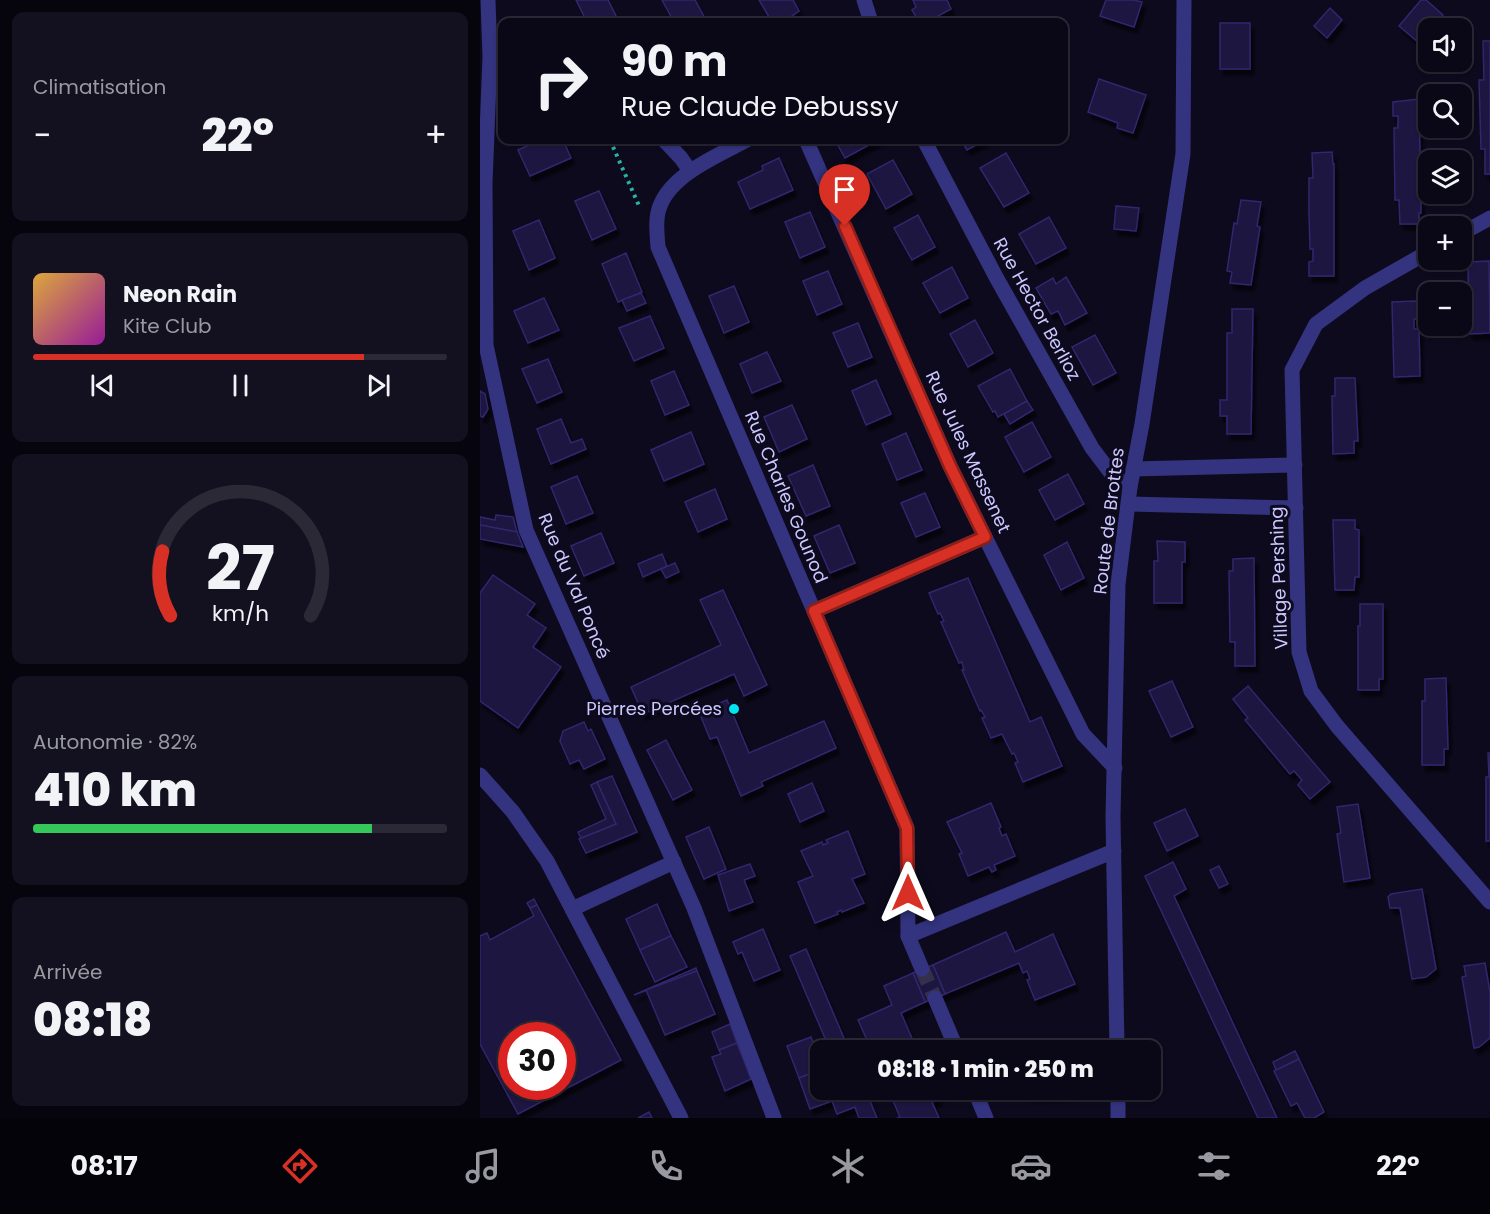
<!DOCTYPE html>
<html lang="fr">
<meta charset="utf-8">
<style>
body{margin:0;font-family:Poppins,sans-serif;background:#13111f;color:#f1f3f6;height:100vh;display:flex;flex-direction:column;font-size:22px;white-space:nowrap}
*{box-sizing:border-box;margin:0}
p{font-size:20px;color:#999aa1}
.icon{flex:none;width:33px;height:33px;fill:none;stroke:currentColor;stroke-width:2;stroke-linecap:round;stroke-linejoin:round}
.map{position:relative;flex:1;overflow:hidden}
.drawer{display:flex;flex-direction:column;gap:12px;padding:12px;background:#06040c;width:480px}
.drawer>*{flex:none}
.banner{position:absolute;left:18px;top:18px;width:570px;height:126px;border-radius:12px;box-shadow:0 2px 4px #0004,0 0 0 2px #2a2935;background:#0a0816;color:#f1f3f6;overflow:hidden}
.buttons{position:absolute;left:938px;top:18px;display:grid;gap:12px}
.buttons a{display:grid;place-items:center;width:54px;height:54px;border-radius:12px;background:#0a0816;box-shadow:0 2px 4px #0004,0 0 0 2px #2a2935;font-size:30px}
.speed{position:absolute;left:18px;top:1022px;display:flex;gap:12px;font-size:30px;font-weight:700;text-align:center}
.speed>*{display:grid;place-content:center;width:78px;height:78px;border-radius:50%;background:#0a0816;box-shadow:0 2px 4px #0004,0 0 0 2px #2a2935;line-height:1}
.speed .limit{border:9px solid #d22;background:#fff;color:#111}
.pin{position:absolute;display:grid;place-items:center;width:51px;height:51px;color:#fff;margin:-62px -26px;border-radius:50% 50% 50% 0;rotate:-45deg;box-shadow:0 0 6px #0007}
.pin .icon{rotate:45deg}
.me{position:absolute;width:66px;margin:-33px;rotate:0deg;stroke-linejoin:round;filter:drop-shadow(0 0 4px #0008)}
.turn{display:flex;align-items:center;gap:21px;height:126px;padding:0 24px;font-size:27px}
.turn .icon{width:78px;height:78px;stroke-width:2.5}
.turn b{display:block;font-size:42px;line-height:51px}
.big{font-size:45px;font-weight:800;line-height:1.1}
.drawer .widget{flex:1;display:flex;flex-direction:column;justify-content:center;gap:9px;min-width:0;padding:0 21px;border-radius:12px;background:#13111f}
.drawer .dial{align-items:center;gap:0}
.dial svg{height:156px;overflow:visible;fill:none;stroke:#2a2935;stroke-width:7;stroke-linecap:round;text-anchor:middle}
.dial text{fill:#f1f3f6;stroke:none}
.song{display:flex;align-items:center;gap:18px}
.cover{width:72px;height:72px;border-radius:9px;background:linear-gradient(135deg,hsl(40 70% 55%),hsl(300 70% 35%))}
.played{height:6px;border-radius:3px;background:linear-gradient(90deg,#d93025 80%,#2a2935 80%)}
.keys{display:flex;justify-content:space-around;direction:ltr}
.heat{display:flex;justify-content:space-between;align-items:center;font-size:33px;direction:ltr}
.charge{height:9px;border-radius:4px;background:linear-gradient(90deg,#34c759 82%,#2a2935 0)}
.trip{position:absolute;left:330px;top:1040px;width:351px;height:60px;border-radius:12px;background:#0a0816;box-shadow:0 2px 4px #0004,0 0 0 2px #2a2935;font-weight:800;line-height:60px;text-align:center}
.tabs{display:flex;height:96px;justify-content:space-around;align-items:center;background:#040309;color:#999aa1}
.tabs .icon{width:42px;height:42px}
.tabs .active{color:#d93025}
.tabs b{font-size:27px;color:#f1f3f6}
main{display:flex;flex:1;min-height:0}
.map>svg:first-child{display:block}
</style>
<main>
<section class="drawer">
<div class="widget"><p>Climatisation</p>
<div class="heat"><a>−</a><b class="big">22°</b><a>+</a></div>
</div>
<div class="widget">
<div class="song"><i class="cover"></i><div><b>Neon Rain</b><p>Kite Club</p></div></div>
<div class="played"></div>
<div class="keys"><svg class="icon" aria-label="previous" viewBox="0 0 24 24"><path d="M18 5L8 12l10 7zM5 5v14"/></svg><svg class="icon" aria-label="pause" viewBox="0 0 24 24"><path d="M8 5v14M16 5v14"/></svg><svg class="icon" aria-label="next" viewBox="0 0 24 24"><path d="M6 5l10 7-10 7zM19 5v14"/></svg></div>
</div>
<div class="widget dial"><svg viewBox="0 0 100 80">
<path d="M14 69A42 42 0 1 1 86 69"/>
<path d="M14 69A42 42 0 0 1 10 36" stroke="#d93025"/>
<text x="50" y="56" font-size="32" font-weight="700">27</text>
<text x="50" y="72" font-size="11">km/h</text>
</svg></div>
<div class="widget"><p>Autonomie · 82%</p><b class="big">410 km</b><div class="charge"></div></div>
<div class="widget"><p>Arrivée</p><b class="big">08:18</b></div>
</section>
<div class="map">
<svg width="1010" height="1118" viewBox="0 0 1010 1118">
<defs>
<filter id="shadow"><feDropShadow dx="3.5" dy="6" stdDeviation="1.5" flood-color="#0009"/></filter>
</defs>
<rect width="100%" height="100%" fill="#0d0a1d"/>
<!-- building -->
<g fill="#1c153f" stroke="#31266d" stroke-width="1.5" fill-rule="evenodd" filter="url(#shadow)">
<polygon points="96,0 128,0 138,20 134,22 107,22"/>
<polygon points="182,0 215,0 227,22 194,22"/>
<polygon points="279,0 313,0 319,11 312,16 316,22 292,22"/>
<polygon points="433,0 467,0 471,9 447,22 439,22 432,10 436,7"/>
<polygon points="626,0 654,0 662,2 654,27 620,16"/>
<polygon points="941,0 946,0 963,15 952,28 948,28 948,33 939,43 919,26"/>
<polygon points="850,8 862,20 847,38 834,26"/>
<rect x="740" y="23" width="30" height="46"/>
<polygon points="1003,41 1010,41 1010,174 1005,174 1005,149 1001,149 999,80 1004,80"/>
<polygon points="619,79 666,95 653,133 637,128 638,123 608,112"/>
<polygon points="939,99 941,213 939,213 939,224 920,224 919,200 915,200 914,128 918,128 918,116 913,116 913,102"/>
<polygon points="61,140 83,140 91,158 50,176 38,150"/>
<polygon points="355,140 398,140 365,158"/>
<polygon points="481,140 505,140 487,150"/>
<polygon points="852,152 853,164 854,164 854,276 829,276 829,262 833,261 833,249 830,249 829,213 829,178 833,178 832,153"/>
<polygon points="526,153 549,193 524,207 500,168"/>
<polygon points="299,158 313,190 270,209 258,182 283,170 282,166"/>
<polygon points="413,160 432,194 406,209 387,174"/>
<polygon points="119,191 136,229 112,240 95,201"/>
<polygon points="761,200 781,202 777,226 780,227 771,285 750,283 752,272 747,271 754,223 757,224"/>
<polygon points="636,206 659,208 656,231 634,229"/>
<polygon points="330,212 345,247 320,258 305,222"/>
<polygon points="438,215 455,247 432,260 414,228"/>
<polygon points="569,217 586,248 556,264 539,234"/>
<polygon points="59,220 75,258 49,270 33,231"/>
<polygon points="146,253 162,292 138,302 122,264"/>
<polygon points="1009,261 1010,333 989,334 988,262"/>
<polygon points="472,267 488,298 460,313 443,283"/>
<polygon points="348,271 362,304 337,315 323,281"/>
<polygon points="586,277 607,313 585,325 578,311 571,314 556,288 573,278 576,284"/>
<polygon points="254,286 269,322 244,333 229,296"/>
<polygon points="161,293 166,303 147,311 142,300"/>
<polygon points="64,298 79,330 48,343 34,311"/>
<polygon points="937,301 937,319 934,319 934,329 939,329 940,376 914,377 912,302"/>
<polygon points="752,309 773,309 771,434 747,434 747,416 740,416 740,400 747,400 747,333 752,333"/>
<polygon points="170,316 184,348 154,361 139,328"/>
<polygon points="495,320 513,353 488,367 470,334"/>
<polygon points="378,323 392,357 368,367 353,333"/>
<polygon points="615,335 636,373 613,385 592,347"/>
<polygon points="287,352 301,381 272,393 260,364"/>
<polygon points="68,359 82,392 57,403 42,369"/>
<polygon points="530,369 547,401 518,417 515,411 513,412 498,386"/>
<polygon points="194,371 209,405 185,415 171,381"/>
<polygon points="855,378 875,378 878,441 874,441 874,453 853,454 852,396 855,396"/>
<polygon points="396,380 411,414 386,425 372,391"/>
<polygon points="0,391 5,394 8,409 3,417 0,416"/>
<polygon points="547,401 553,410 530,424 524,414"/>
<polygon points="312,405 327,439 299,452 284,417"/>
<polygon points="81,419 91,443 102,439 106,449 71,464 57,429"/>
<polygon points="552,422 571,457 544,472 525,437"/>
<polygon points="211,432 224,464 184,481 171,450"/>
<polygon points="426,433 442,470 417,480 402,444"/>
<polygon points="333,465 350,506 326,516 308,476"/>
<polygon points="588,474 604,504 575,520 559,490"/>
<polygon points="97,476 113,513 86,524 71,487"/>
<polygon points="235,489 247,519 218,532 205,502"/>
<polygon points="445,493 460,527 436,537 421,503"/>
<polygon points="16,515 33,517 37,532 0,525 0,517 15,520"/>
<polygon points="853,520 875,520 875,529 879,530 879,577 875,577 874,590 855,590"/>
<polygon points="0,525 37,532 43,547 0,539"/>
<polygon points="359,525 375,563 350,573 334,536"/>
<polygon points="121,533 134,563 104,576 91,546"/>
<polygon points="677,541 705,542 705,562 702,562 702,603 674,603 674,561 678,561"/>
<polygon points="587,542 604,578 581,590 564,555"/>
<polygon points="182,554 187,566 163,577 158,564"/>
<polygon points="774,558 775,666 755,666 755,642 750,642 749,571 753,571 753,559"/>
<polygon points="195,563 199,572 186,578 181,569"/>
<polygon points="13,575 55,604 47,615 66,628 53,647 81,667 38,728 0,701 0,593"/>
<polygon points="488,578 550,722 561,717 582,766 543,782 535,763 538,762 534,753 532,754 522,734 511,738 502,718 505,717 501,710 500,711 482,670 484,670 482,662 479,663 461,622 464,621 460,613 458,614 449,593"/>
<polygon points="243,590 287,685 264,696 254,674 163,714 151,687 241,645 220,600"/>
<polygon points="880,604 903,604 903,679 899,679 899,690 878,690 878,626 880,626"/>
<polygon points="966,678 968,749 964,749 964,765 942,765 942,701 945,701 945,679"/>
<polygon points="692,681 713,727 691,737 669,691"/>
<polygon points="768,686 850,782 830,799 818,785 822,780 814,771 810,774 765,720 768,718 753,699"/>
<polygon points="247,700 269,753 344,721 356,748 281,782 283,786 261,796 237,737 230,739 219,712"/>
<polygon points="104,722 108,731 111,729 125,759 104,769 99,760 90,764 80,741 83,731"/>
<polygon points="186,740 212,790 193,800 167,750"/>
<polygon points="1008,753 1010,753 1010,841 1006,841 1006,777 1009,777"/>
<polygon points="132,776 157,832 106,853 99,839 136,824 117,782"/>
<polygon points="117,782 136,824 101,838 98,832 126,819 111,785"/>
<polygon points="332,783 344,811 320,822 308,794"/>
<polygon points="511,803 521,827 519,828 522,836 526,834 535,856 514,865 516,870 512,872 509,867 488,876 479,854 482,853 467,822"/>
<polygon points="878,804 890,878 864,882 857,834 861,833 857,807"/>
<polygon points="705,809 718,836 687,851 674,823"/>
<polygon points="229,827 246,869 224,879 206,837"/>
<polygon points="368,831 385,874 372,879 384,903 362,912 361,910 357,912 358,914 335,923 318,882 333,876 321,851 342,842 343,845 348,843 346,840"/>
<polygon points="693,862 706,889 694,896 797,1118 778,1118 665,876"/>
<polygon points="270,864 275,876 264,880 273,902 249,911 238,875"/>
<polygon points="739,866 748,884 739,888 730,870"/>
<polygon points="942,889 956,969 946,977 932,979 920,908 910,908 908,897 911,894"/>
<polygon points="54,899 57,905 50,908 47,903"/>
<polygon points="177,904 191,936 160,950 146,919"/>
<path d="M57,905L141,1060L38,1114L0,1044V936L7,933L10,940L54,916L50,908ZM32,1035H82V1086H32Z"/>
<polygon points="283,929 300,970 274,981 262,952 258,954 253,942"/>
<polygon points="526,932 535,952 573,934 595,984 555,1000 547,980 550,979 547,971 543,973 539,963 465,994 453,965"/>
<polygon points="191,936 207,967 175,982 160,950"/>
<polygon points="326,949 369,1050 350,1050 310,956"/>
<polygon points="1005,963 1010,992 1010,1038 999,1047 994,1048 982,977 986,976 984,966"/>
<polygon points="453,965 465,994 445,1002 433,973"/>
<polygon points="216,968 217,971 154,995"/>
<polygon points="217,971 235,1014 185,1035 166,990"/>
<polygon points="433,973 445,1002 421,1013 437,1050 391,1050 390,1047 393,1046 391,1039 387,1040 378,1020 412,1005 404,986"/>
<polygon points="250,1024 257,1043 239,1050 232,1032"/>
<polygon points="331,1037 340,1063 340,1070 319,1078 307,1046"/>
<polygon points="257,1043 271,1079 245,1091 232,1057 241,1054 239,1050"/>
<polygon points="815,1051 819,1059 796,1070 793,1062"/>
<polygon points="819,1059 844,1112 834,1118 825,1118 817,1103 811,1106 794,1071"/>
<polygon points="340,1070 340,1089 385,1089 397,1118 379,1118 375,1107 357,1114 352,1101 330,1109 319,1078"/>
<polygon points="412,1089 454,1089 459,1100 452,1102 459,1118 417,1118 420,1117 411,1096 414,1095"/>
<polygon points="548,1089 592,1089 593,1095 548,1096"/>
<polygon points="169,1112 172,1118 158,1118"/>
</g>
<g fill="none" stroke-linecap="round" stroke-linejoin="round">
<!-- minor-tunnel -->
<polyline stroke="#33304a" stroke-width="15" stroke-dasharray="15 8" stroke-linecap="butt" points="442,969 455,998"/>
<!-- path -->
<polyline stroke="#26b4a5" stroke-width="4" stroke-dasharray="3 4.5" stroke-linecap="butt" points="130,140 160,208"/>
<!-- minor -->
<g stroke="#33337f" stroke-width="15">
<polyline points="8,0 10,57 5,183 6,345 46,530 214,908 294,1118"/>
<polyline points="384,0 391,22"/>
<polyline points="184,140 201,158 210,171"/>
<path d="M267,140C239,155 192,174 180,206C175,218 177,234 178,247L427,828L428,936L442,969"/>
<polyline points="326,140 470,466 505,537 603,734 635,768"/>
<polyline points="444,140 516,277 612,448 634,477 650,487"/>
<polyline points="981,234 1010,218"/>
<polyline points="948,252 885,288 836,324 812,370 819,652 831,691 857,726 1010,902"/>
<polyline points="653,469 815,465"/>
<polyline points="649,504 816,508"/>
<polyline points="334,611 505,537"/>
<polyline points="92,909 194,862"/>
<polyline points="428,936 634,851"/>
<polyline points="455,998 477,1050"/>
<polyline points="494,1089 506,1118"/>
</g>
<!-- tertiary -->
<g stroke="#33337f" stroke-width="15">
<polyline points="0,775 33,812 67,861 201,1118"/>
<polyline points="637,1050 633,817 638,584 650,487 662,424 703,154 704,0"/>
<polyline points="638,1089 638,1118"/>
</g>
</g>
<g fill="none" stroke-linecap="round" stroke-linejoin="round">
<!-- route casing -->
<g stroke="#8d1f18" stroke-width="15">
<polyline id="route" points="365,226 470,466 505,537 334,611 427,828 428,893"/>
</g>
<!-- route -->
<use href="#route" stroke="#d93025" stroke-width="10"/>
</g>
<!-- markers -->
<circle fill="#00e4f2" stroke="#0d0a1d" stroke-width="2" cx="254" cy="709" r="6"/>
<g text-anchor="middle" stroke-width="6" stroke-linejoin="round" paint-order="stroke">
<!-- street labels -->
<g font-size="18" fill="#cbc7ff" stroke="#0d0a1d">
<text transform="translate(557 309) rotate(61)" y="6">Rue Hector Berlioz</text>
<text transform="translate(488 452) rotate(65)" y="6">Rue Jules Massenet</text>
<text transform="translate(306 497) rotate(67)" y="6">Rue Charles Gounod</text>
<text transform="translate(629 521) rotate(-83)" y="6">Route de Brottes</text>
<text transform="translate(799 578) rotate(-92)" y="6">Village Pershing</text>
<text transform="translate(94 586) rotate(67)" y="6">Rue du Val Poncé</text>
</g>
<!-- poi labels -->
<g font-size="18" fill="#cbc7ff" stroke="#0d0a1d" text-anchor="end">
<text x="242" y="715">Pierres Percées</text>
</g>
</g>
</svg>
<div class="buttons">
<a><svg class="icon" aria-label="sound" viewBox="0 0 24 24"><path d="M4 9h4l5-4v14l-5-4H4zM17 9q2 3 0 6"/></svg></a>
<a><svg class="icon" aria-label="search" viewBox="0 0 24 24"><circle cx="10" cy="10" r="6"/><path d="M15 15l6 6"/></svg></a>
<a><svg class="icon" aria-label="layers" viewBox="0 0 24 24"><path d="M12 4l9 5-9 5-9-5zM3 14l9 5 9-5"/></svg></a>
<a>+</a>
<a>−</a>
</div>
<div class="speed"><div class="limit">30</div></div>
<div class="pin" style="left:365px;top:226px;background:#d93025"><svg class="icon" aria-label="arrive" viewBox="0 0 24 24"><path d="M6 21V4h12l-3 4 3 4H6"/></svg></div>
<svg class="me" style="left:428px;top:893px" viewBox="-20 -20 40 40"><path d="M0-17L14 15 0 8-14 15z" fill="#d93025" stroke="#fff" stroke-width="4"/></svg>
<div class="trip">08:18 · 1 min · 250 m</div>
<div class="banner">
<div class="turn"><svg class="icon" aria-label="right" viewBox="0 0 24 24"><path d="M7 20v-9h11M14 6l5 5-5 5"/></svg><div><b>90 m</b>Rue Claude Debussy</div></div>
</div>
</div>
</main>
<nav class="tabs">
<b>08:17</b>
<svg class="icon active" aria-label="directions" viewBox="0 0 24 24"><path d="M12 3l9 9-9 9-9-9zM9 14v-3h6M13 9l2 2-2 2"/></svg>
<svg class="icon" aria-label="music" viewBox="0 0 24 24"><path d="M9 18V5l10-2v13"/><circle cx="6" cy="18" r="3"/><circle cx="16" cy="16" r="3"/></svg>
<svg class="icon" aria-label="phone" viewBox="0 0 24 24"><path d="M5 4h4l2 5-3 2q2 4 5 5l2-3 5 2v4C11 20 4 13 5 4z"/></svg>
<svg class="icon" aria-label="climate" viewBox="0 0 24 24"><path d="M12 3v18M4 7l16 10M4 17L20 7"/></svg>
<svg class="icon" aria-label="car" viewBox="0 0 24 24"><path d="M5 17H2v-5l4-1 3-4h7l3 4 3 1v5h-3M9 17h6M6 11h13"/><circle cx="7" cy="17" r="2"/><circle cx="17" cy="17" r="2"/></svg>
<svg class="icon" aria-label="filters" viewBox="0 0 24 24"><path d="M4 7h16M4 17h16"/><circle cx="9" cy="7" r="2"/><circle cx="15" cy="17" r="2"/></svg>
<b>22°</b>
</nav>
